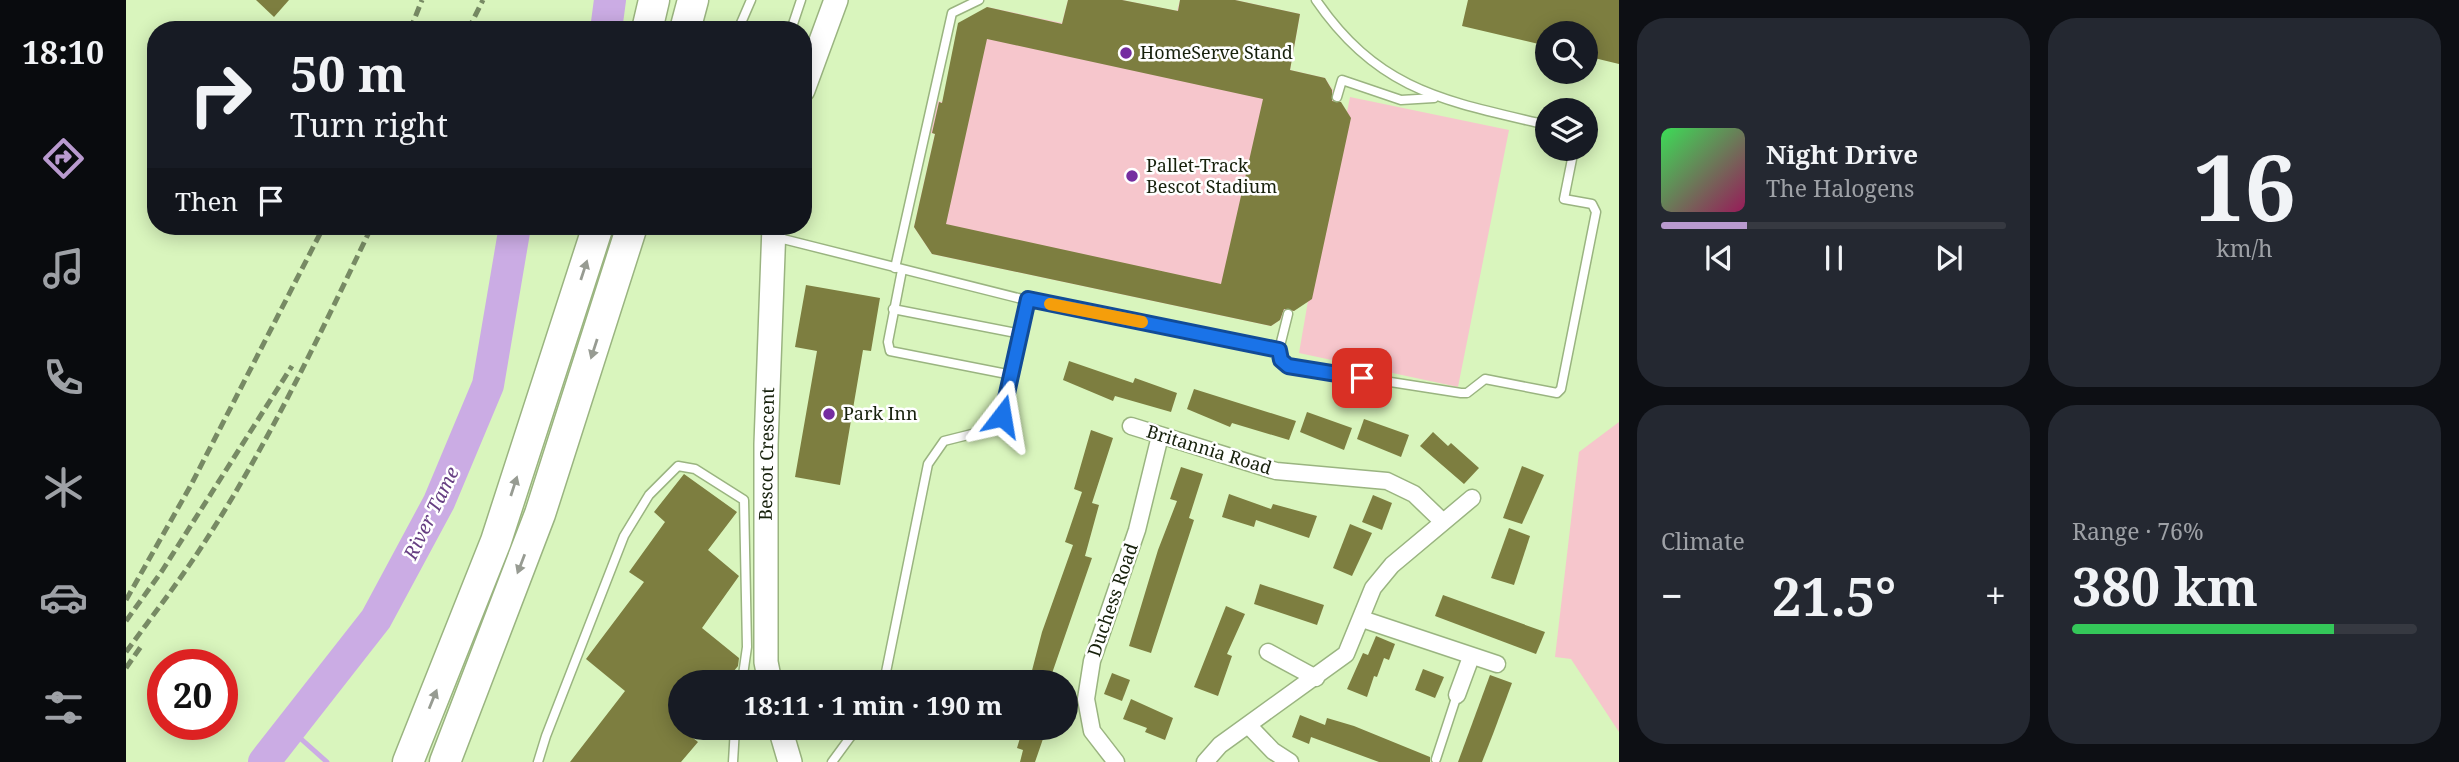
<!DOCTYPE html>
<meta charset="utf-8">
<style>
body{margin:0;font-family:"Noto Serif",serif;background:#242831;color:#f1f3f6;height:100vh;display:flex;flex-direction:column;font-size:26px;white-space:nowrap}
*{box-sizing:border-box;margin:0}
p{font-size:23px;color:#9ea1a6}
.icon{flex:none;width:38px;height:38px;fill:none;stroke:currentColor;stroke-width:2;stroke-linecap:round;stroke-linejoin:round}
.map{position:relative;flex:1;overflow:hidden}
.panel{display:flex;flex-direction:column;gap:18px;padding:18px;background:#0d0f14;width:840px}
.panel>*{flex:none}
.hud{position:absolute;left:21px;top:21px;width:665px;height:214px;border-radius:28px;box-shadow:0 4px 18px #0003;background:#171b24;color:#f1f3f6;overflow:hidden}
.fabs{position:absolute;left:1409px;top:21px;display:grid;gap:14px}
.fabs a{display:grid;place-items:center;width:63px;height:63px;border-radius:50%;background:#171b24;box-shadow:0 4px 18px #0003;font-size:35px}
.speed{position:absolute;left:21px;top:649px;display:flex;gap:14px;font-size:35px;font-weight:700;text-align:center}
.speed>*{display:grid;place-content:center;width:91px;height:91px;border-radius:50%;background:#171b24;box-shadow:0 4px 18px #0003;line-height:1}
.speed .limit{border:10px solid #d22;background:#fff;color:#111}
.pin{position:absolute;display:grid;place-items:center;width:60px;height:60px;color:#fff;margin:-30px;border-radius:14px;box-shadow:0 4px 10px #0006}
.me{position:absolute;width:77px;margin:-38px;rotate:14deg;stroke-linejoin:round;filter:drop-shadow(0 0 5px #0008)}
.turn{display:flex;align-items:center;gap:24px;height:147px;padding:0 28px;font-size:32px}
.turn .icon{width:91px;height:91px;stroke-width:2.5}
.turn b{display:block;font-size:49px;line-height:60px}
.then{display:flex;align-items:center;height:66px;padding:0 28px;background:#0003;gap:14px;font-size:26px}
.big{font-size:52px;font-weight:700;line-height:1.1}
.panel .widget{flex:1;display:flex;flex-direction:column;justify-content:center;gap:10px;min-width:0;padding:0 24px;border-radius:28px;background:#242831}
.panel .dial{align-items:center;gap:0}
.dial b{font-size:91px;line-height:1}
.song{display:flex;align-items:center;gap:21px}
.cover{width:84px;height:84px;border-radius:10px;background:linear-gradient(135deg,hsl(130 70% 55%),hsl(330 70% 35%))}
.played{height:7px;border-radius:4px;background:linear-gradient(90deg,#b99acf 25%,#363941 25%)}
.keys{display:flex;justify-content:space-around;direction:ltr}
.heat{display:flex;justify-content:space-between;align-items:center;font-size:38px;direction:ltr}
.charge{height:10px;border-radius:5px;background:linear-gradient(90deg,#34c759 76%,#363941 0)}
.panel .tiles{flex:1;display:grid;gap:18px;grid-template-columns:repeat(2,1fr)}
.trip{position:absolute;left:542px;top:670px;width:410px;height:70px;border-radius:35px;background:#171b24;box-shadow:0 4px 18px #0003;font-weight:700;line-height:70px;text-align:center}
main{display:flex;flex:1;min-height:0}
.menu{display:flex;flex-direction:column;width:126px;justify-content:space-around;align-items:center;background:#090b0e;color:#9ea1a6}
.menu .icon{width:49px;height:49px}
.menu .active{color:#b99acf}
.menu b{font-size:32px;color:#f1f3f6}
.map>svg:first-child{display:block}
</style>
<main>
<nav class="menu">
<b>18:10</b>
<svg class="icon active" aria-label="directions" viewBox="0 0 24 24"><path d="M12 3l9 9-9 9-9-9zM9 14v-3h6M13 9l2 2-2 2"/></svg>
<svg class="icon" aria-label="music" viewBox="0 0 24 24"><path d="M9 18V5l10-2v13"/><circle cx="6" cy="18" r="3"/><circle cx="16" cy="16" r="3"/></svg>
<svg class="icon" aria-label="phone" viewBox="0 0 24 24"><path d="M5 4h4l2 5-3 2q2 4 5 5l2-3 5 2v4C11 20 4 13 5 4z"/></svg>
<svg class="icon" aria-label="climate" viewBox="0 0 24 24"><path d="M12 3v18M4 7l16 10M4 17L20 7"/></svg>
<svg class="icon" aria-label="car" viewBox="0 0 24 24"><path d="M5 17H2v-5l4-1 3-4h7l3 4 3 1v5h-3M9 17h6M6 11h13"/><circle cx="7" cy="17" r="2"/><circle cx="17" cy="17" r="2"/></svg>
<svg class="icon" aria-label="filters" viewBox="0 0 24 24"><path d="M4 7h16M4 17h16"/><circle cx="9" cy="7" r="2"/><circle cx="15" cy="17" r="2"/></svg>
</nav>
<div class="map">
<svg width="1493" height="762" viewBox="0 0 1493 762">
<rect width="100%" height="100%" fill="#d9f5bd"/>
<!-- green -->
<g fill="#f6c6cc">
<polygon points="942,0 996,0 1051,11 1054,0 1109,0 1174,14 1164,70 1199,78 1221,112 1224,97 1383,130 1332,387 1173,353 1182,301 1145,326 806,254 788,227 809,134 801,132 807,100 816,102 861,7 936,23"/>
<polygon points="1493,422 1493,732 1445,659 1429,657 1453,452"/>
</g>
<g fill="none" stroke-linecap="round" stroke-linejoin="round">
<!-- stream -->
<polyline stroke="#cbace4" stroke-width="5" points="165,730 201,762"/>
<!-- river -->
<g stroke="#cbace4" stroke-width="32">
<polyline points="480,30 484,0"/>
<polyline points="138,762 250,619 313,502 362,385 389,226"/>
</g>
</g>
<!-- building -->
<g fill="#7d7e40" fill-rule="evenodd">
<polygon points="130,0 163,0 148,17"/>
<path d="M942,0H996L1052,11L1054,0H1109L1174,14L1164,70L1199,78L1206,90V101L1215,102L1225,118L1186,299L1168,311L1158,309L1154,320L1145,326L806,254L788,227L809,134L806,133L813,102L816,103L832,23L861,7L936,24ZM861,39L1137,99L1095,284L820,224Z"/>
<polygon points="1342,0 1493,0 1493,64 1460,56 1460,33 1421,33 1421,46 1336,26"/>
<polygon points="680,285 754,298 745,351 737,350 714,485 669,477 691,351 669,347"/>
<polygon points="943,361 1007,383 1009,378 1051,393 1045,412 989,396 987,401 937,380"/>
<polygon points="1068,389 1170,421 1163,440 1106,423 1104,427 1061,409"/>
<polygon points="1181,412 1226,428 1218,450 1174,432"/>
<polygon points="1238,419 1283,435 1275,457 1231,439"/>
<polygon points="965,430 987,438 966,503 973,505 959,556 966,558 923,682 903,682 916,632 947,545 939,542 956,492 948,489"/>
<polygon points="1307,432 1322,446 1325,443 1353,468 1338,484 1294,446"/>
<polygon points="1396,466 1418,475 1396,524 1377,518"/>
<polygon points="1055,467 1077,474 1063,518 1068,520 1025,653 1003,646 1032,550 1051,501 1044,499"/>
<polygon points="558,474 611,512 582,550 613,576 576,628 613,658 612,666 599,682 555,682 555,728 572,742 555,762 444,762 499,691 460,659 518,582 503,572 539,522 528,512"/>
<polygon points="1103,494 1145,509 1147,504 1191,516 1183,538 1130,520 1128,527 1096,517"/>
<polygon points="1247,495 1266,503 1256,530 1236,522"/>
<polygon points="1224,524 1246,533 1226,576 1207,568"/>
<polygon points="1383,528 1404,536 1388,585 1365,578"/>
<polygon points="1134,584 1198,605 1191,625 1128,604"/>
<polygon points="1317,595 1419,632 1410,654 1309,616"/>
<polygon points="1100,606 1119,614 1101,654 1106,656 1092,696 1068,687"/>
<polygon points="1250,636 1269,644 1263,660 1258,658 1251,677 1248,676 1241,697 1221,689 1237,653 1242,655"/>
<polygon points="1297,669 1318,677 1309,698 1289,690"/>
<polygon points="986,673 1004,680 996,701 978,694"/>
<polygon points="1364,675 1386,683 1367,734 1356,762 1332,762"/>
<polygon points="1005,699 1047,718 1039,740 1019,732 1021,728 997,719"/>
<polygon points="1174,715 1199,725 1201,718 1228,726 1304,757 1304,762 1253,762 1185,737 1183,744 1166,737"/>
<polygon points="897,728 917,728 915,735 918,736 909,762 894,762 897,750 891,748"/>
</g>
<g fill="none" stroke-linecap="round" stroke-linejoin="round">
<!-- lane casing -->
<g stroke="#9ab480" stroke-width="11">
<g id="lane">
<path d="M1190,0C1253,92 1320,101 1421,125"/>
<polyline points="612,30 625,0"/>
<polyline points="665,30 675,0"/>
<polyline points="1211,97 1216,80 1275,100 1308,98"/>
<polyline points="649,237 892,298 1153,350 1162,314"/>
<polyline points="769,268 826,13 853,0"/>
<polyline points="776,270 762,342 764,351 886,375"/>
<polyline points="767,309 895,334"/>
<polyline points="1153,350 1155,360 1162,366 1335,393 1341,393 1359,379 1431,393 1435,389 1470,212 1466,204 1438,199 1448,149"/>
<polyline points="758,682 802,464 818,441 858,431 876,416 902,299"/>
<polyline points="1310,759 1331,695"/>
<polyline points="412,762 420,736 498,536 523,495 552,466 569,469 618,500 621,647 616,682"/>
<polyline points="607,762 609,728"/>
<polyline points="706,762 731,728"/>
</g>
</g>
<!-- street casing -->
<g stroke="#9ab480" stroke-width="19">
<g id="street">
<polyline points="1005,426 1150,471 1261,481 1288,494 1316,521"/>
<polyline points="1236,619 1371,664"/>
<polyline points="1142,652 1190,678"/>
<polyline points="1331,695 1345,657"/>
<polyline points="1123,726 1147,751 1164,762"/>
<polyline points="990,762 966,731 960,699 966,661 1011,530 1034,436"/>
<polyline points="1079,762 1094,745 1220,654 1247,588 1266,565 1346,498"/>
</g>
</g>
<!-- secondary casing -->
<g stroke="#9ab480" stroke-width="26">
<g id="secondary">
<polyline points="677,90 710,0"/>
<polyline points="644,682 640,662 640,444 648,226"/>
<polyline points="654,728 664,762"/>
</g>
</g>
<!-- highway casing -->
<g stroke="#9ab480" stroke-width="33">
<g id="highway">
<polyline points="521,30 528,0"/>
<polyline points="559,30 567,0"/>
<polyline points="282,762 370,541 472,226"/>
<polyline points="319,762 414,514 506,226"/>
</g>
</g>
<!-- lane -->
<use href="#lane" stroke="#fff" stroke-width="8"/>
<!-- street -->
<use href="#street" stroke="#fff" stroke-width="16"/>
<!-- secondary -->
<use href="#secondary" stroke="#fff" stroke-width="23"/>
<!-- highway -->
<use href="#highway" stroke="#fff" stroke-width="30"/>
<!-- rail -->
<g stroke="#778a64" stroke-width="5" stroke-dasharray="10 5" stroke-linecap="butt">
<polyline points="284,30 296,0"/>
<polyline points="342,30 357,0"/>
<polyline points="0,600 65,485 198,226"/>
<polyline points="0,621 36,571 166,366"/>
<path d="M0,652C27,615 55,579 80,540C144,441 195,332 246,226"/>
<polyline points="0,668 16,645"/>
</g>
</g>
<!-- one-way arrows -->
<defs><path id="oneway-solid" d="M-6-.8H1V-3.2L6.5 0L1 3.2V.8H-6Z" transform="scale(1.75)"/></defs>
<g fill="#979b92">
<use href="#oneway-solid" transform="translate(458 270) rotate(-72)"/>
<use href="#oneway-solid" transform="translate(468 349) rotate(108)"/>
<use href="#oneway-solid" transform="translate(388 486) rotate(-72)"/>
<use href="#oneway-solid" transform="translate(395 564) rotate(111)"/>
<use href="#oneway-solid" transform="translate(307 699) rotate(-68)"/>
</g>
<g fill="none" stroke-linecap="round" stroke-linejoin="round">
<!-- route casing -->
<g stroke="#114b97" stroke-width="18">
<polyline id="route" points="876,416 902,299 1153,350 1155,360 1162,366 1236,378"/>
</g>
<!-- route -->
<use href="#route" stroke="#1a73e8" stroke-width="12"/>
<!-- slow -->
<polyline stroke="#f59e0b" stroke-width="12" points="924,304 1016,322"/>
</g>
<!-- markers -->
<g fill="#752da0" stroke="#fff" stroke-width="2.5">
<circle cx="1000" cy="53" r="7"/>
<circle cx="1006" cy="176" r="7"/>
<circle cx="703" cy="414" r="7"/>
</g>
<g text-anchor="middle" stroke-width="5" stroke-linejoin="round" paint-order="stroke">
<!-- poi labels -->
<g font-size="18" fill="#17210c" stroke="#fff" text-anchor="start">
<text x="1014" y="59">HomeServe Stand</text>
<text x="1020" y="172">Pallet-Track<tspan x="1020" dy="21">Bescot Stadium</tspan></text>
<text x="717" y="420">Park Inn</text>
</g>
<!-- street labels -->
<g font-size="18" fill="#17210c" stroke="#fff">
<text transform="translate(1083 450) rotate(17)" y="6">Britannia Road</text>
<text transform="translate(641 454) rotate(-89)" y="6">Bescot Crescent</text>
<text transform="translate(987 600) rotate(-71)" y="6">Duchess Road</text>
</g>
<!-- water labels -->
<g font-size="19" font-style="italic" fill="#663e82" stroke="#fff">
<text transform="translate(305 513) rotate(-64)" y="7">River Tame</text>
</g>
</g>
</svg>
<div class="fabs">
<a><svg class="icon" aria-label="search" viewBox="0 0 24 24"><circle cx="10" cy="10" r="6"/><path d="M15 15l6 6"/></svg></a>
<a><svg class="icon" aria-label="layers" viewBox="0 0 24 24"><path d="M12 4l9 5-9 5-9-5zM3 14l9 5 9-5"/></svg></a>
</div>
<div class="speed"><div class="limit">20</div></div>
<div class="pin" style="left:1236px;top:378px;background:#d93025"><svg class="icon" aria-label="arrive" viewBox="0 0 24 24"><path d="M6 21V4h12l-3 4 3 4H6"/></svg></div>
<svg class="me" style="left:876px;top:416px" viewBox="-20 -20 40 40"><path d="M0-17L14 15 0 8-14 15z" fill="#1a73e8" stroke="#fff" stroke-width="4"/></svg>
<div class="trip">18:11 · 1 min · 190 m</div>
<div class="hud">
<div class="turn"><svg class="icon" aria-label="right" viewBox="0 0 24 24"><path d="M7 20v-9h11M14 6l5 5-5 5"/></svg><div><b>50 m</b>Turn right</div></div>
<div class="then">Then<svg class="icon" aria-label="arrive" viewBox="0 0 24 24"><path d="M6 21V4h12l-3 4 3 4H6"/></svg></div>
</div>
</div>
<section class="panel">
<div class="tiles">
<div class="widget">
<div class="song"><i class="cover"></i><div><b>Night Drive</b><p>The Halogens</p></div></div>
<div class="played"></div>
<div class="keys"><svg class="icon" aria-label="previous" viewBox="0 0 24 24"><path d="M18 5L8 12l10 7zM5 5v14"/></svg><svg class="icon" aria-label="pause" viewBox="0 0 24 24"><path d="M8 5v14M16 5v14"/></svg><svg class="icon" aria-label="next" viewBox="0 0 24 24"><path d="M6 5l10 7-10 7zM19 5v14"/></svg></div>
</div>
<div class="widget dial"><b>16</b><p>km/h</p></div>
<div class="widget"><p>Climate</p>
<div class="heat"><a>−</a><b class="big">21.5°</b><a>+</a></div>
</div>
<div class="widget"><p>Range · 76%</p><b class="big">380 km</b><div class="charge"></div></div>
</div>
</section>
</main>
